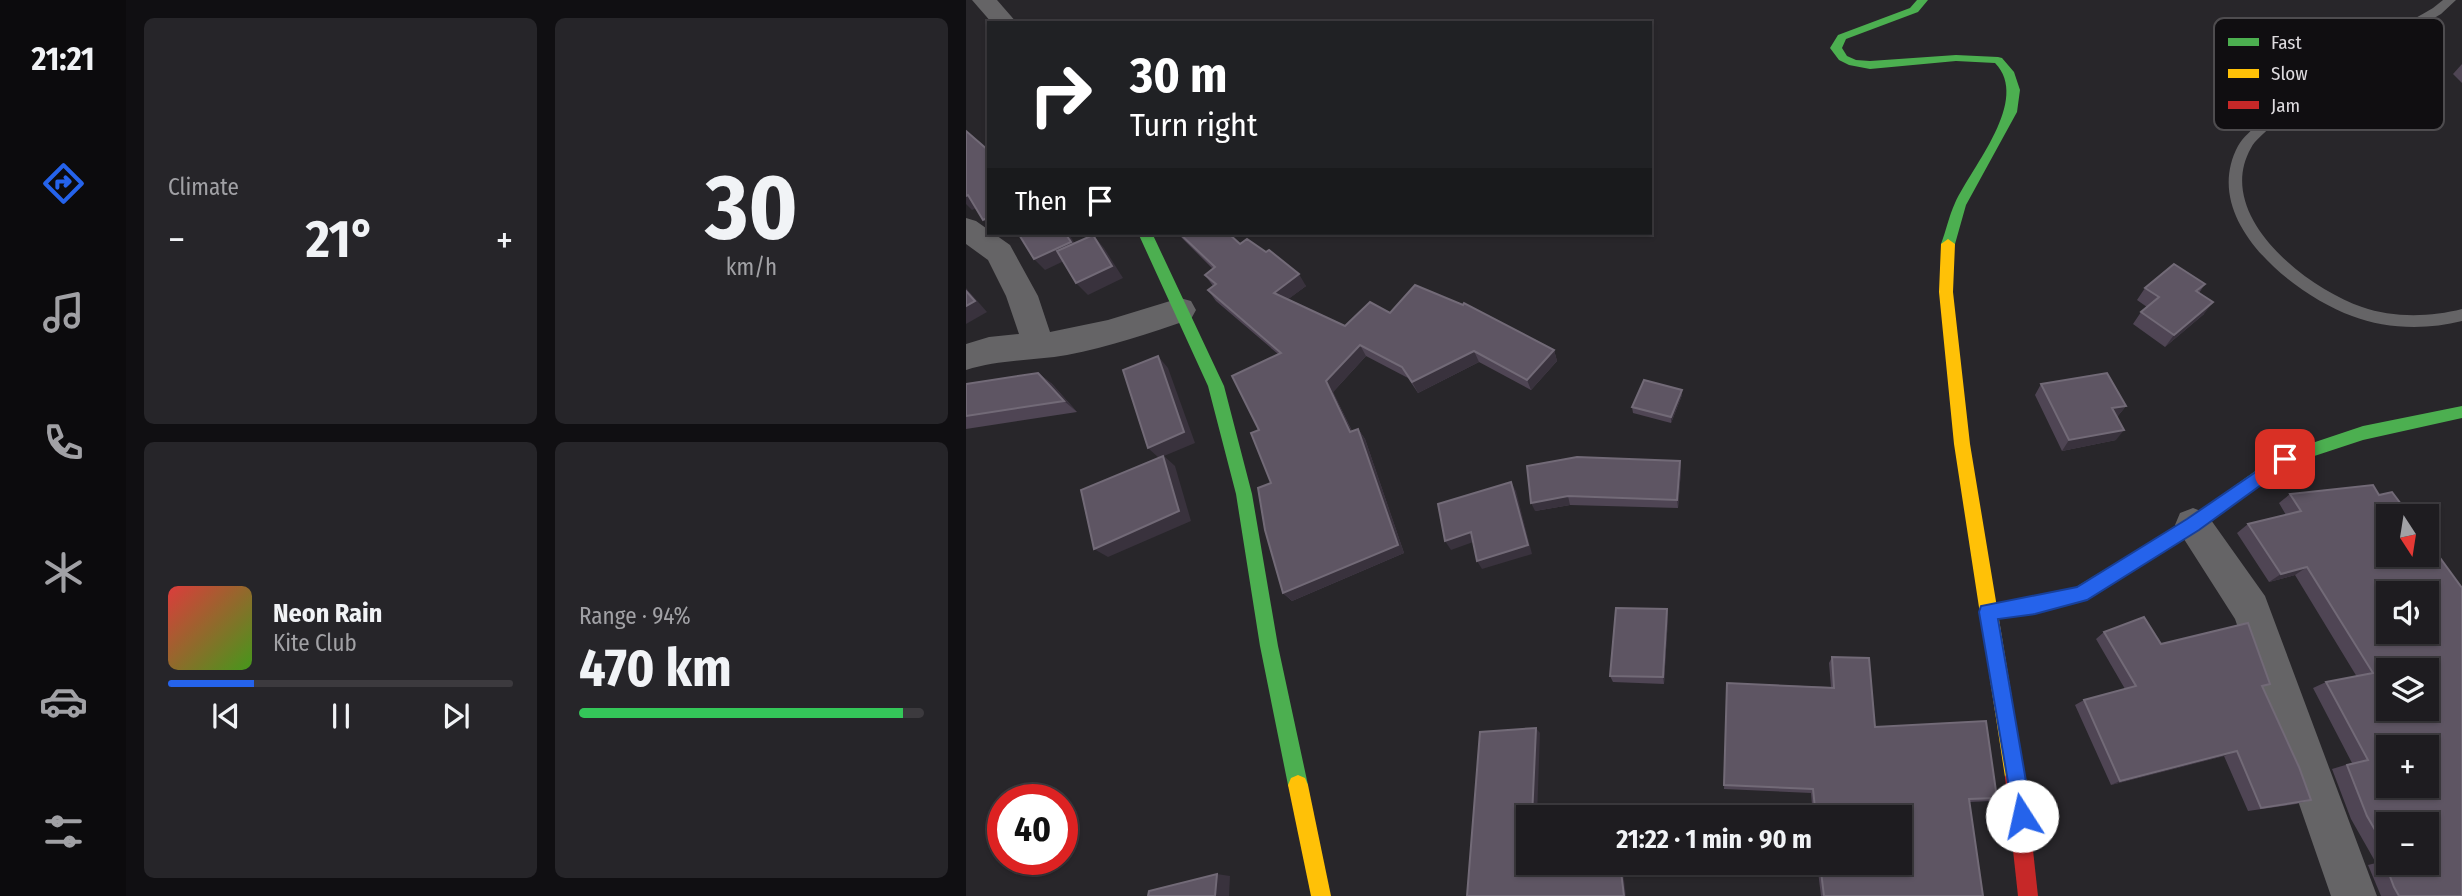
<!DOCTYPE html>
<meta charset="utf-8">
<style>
body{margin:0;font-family:"Fira Sans Condensed",sans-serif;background:#262529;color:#f1f3f6;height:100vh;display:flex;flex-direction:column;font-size:26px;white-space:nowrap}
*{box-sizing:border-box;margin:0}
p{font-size:23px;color:#a1a1a5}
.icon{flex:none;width:38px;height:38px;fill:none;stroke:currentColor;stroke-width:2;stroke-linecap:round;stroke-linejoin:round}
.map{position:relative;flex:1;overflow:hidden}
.panel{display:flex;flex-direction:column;gap:18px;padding:18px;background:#100f12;width:840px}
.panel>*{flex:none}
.guide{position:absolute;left:21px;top:21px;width:665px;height:214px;border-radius:0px;box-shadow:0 2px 5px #0004,0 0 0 2px #3c3a3e;background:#202124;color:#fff;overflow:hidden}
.needle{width:46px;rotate:168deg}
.buttons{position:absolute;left:1410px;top:504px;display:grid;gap:14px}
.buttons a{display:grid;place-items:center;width:63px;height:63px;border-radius:0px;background:#1e1c20;box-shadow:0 2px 5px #0004,0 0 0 2px #3c3a3e;font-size:35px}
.speed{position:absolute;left:21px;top:784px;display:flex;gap:14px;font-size:35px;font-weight:700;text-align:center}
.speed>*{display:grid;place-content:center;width:91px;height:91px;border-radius:50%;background:#1e1c20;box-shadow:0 2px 5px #0004,0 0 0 2px #3c3a3e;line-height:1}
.speed .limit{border:10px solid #d22;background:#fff;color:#111}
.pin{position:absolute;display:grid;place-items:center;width:60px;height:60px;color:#fff;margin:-30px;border-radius:14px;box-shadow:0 4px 10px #0006}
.me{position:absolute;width:77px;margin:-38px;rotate:350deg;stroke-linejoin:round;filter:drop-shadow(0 0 5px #0008)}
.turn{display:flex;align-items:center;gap:24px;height:147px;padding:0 28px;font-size:32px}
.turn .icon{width:91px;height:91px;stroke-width:2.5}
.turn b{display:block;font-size:49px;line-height:60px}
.then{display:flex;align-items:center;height:66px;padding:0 28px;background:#0003;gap:14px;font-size:26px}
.big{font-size:52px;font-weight:700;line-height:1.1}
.panel .widget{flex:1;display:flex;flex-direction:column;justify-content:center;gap:10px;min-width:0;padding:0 24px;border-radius:10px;background:#262529}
.panel .dial{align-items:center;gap:0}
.dial b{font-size:91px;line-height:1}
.song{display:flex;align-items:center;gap:21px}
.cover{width:84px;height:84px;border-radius:10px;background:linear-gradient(135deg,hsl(0 70% 55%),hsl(100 70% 35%))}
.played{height:7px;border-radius:4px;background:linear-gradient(90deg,#2563eb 25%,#3c3a3e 25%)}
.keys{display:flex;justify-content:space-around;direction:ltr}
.heat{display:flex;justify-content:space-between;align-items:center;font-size:38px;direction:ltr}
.charge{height:10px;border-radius:5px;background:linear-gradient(90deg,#34c759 94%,#3c3a3e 0)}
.panel .tiles{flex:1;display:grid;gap:18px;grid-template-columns:repeat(2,1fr)}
.trip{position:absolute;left:550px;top:805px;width:396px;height:70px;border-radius:0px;background:#1e1c20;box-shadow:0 2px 5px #0004,0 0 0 2px #3c3a3e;font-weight:700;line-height:70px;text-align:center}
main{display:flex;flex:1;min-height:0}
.menu{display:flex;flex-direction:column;width:126px;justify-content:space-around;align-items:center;background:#0c0b0d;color:#a1a1a5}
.menu .icon{width:49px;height:49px}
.menu .selected{color:#2563eb}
.menu b{font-size:32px;color:#f1f3f6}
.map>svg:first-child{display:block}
</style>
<main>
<nav class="menu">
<b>21:21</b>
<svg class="icon selected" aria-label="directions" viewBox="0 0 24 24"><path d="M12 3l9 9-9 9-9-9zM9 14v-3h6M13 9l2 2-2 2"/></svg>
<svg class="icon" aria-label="music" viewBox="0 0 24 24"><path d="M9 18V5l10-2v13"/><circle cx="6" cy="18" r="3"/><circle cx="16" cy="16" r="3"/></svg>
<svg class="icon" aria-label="phone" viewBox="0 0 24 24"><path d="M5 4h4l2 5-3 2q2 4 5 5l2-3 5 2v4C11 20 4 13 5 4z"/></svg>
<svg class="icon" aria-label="climate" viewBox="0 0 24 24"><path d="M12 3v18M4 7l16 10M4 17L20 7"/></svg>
<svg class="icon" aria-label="car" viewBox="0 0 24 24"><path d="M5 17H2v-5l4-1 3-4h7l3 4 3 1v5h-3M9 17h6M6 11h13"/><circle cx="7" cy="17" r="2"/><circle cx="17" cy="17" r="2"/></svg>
<svg class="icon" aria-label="filters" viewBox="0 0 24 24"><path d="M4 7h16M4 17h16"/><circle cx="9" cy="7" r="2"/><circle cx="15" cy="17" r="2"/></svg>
</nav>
<section class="panel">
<div class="tiles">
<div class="widget"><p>Climate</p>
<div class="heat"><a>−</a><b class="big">21°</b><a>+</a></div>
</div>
<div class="widget dial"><b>30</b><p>km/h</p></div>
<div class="widget">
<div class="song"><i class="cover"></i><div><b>Neon Rain</b><p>Kite Club</p></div></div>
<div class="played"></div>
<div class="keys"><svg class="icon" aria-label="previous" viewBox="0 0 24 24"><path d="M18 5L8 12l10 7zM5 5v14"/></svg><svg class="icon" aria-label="pause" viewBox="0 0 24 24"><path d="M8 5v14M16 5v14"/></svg><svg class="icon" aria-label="next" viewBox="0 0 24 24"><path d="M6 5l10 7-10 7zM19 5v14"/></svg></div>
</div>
<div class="widget"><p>Range · 94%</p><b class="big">470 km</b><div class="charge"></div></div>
</div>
</section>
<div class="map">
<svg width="1496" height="896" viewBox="0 0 1496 896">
<rect width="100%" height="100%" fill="#28262a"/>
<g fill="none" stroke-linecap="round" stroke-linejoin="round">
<!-- lane -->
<path fill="#656466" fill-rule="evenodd" d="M1477,0H1490L1475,14C1416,48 1352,79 1303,128C1298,134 1289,140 1285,148C1247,215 1340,288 1396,307C1427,318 1465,317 1496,309V321C1461,330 1419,329 1386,316C1325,293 1233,219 1272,146C1277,137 1286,130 1294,122C1343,73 1407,43 1467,8Z"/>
<!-- street -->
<g fill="#656466" fill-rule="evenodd">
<polygon points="6,0 31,0 51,23 26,23"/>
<path d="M0,218L10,221L44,245L72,296L84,332L142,320L214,298L225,301L230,310L225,319C184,333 143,347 101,355C67,361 33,359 0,370V344L23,337L53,334L40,296L22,260L0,244Z"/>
<polygon points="1227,508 1240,513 1299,596 1411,896 1365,896 1269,619 1209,525 1214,513"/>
</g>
<!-- fast -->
<g fill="#4caf50" fill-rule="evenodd">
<path d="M951,0H962L952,12L880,39L876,48L881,56L890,60L904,61L990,55L1032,57L1036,58L1048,72L1054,90L1051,112L1000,205L989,244L982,249L975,244C980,231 983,216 989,203C1006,166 1065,100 1029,63L990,61L904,69L883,65L873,60L864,48L872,35L944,8Z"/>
<polygon points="172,233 186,233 258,386 286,494 312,646 342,785 339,792 332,795 325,792 322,785 294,646 270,494 242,386"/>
<polygon points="1496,406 1496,418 1397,440 1324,464 1233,530 1120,600 1069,613 1022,620 1016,618 1013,612 1016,606 1022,604 1069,597 1110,587 1221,520 1313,454 1397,426"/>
</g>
<!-- slow -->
<g fill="#ffc107" fill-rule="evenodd">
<polygon points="982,239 989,244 987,292 1004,444 1059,777 1056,784 1049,787 1042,784 1039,777 988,444 973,292 975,244"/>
<polygon points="332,775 339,778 342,785 365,896 345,896 322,785 325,778"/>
</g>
<!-- jam -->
<polygon fill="#c62828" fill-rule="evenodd" points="1049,767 1056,770 1059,777 1072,896 1052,896 1039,777 1042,770"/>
</g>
<!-- wall -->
<g fill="#4f4554" fill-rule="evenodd">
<polygon points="1496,64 1496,83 1487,74"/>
<polygon points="211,233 262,233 274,244 340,286 322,299 379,326 424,313 588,350 591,361 565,390 513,362 452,393 442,378 400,356 367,392 386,431 392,429 399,439 438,553 326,601 317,593 305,483 293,430 312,354 250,301 242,290 247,286 239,275 247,269"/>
<polygon points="1239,284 1233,293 1238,314 1199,347 1167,324 1175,312 1181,307 1171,300 1179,288"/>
<polygon points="72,373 86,384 111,412 0,429 0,384"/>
<polygon points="1075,384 1160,406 1151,417 1150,440 1096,451 1069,395"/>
<polygon points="716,390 716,395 705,423 667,413 666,407"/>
<polygon points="611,457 714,461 715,470 712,508 604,505 569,511"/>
<path d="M1407,485L1496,896H1415L1402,865L1410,863L1385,819L1366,769L1386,763L1347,688L1360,682L1391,677L1329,575L1303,582L1271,533L1282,524L1320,515L1313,503L1324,494ZM1423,824L1461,863H1423Z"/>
<polygon points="701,609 702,617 698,684 647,682 644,676"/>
<polygon points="1138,632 1195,644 1296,688 1345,800 1330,804 1282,811 1258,756 1145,785 1109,705 1118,700 1159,689 1130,639"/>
<polygon points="866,657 909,727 1031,798 1024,801 1003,802 1017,896 855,896 851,863 933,863 933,817 847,817 845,793 758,789 761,683 865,687 863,663"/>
</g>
<!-- shaded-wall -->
<g fill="#39323d">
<polygon points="2,195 13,207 6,210 0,204 0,196"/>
<polygon points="23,217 23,225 17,220"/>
<polygon points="99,233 102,233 115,253 79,270 68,259"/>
<polygon points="127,235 138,248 157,278 122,295 110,283"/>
<polygon points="333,274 340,286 316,304 308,293"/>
<polygon points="0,288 21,312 0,324"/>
<polygon points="1247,302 1238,314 1199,347 1208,335"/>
<polygon points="394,345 400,356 367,392 391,442 384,432 360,381"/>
<polygon points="588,350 591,361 565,390 561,380"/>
<polygon points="508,351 513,362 452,393 446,382"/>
<polygon points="192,356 202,368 229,443 198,456 209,466 225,521 142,557 128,549 193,458 182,448"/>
<polygon points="72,373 86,384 111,412 98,401"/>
<polygon points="716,390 716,395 705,423 705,417"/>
<polygon points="1160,406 1151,417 1138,419 1146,408"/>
<polygon points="392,429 399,439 438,553 326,601 317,593"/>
<polygon points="1158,430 1150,440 1096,451 1103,440"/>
<polygon points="714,461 715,470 712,508 711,500"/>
<polygon points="545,482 550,491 566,554 516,569 511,561"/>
<polygon points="602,496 604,505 569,511 565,503"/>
<polygon points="505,532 510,541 485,550 479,541"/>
<polygon points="1341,567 1329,575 1303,582 1315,574"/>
<polygon points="701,609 702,617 698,684 697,677"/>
<polygon points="570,728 574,733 571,817 566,817"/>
<polygon points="1271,751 1258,756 1145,785 1154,781"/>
<polygon points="654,863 656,863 660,896 658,896"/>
<polygon points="251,874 264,876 263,896 249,896"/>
</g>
<!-- building -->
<g fill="#5e5563" stroke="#726a77" stroke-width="2" fill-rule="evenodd">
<polygon points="0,131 23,151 23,217 17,220 2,195 0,196"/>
<polygon points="52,233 99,233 105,242 68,259"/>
<polygon points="213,233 262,233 274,244 281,239 300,252 303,250 333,274 308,293 379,326 404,302 424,313 449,285 497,305 498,303 588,350 561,380 508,351 446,382 436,367 394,345 360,381 384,432 392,429 432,545 317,593 299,530 292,488 305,483 285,433 293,430 266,376 315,353 242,290 250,284 239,275 249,267"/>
<polygon points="127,235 146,266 110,283 91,251"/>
<polygon points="1208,264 1239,284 1230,291 1247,302 1208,335 1175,312 1193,297 1179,288"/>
<polygon points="0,291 9,301 0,306"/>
<polygon points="192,356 218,432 182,448 157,370"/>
<polygon points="72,373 98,401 0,416 0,384"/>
<polygon points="1141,373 1160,406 1146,408 1158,430 1103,440 1075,384"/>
<polygon points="678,380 716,390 705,417 666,407"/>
<polygon points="197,456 213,511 128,549 115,490"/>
<polygon points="611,457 714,461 711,500 602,496 565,503 561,466"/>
<polygon points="545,482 562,545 511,561 505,532 479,541 472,504"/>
<path d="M1407,485L1413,495L1426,492L1444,516H1423V555H1461V540L1496,588V896H1433L1428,887L1419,863L1423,862L1461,863V824H1423V854L1401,816L1381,765L1402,760L1360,682L1407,673L1341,567L1315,574L1282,524L1335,511L1324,494ZM1423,593H1461V632H1423ZM1423,670H1461V709H1423ZM1423,747H1461V786H1423Z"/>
<polygon points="650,608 701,609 697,677 644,676"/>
<polygon points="1178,617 1195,644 1282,623 1304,684 1296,686 1333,767 1345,800 1295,808 1271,751 1154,781 1118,700 1170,686 1138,632"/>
<polygon points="866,657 903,658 909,727 1020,721 1031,798 1003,799 1017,896 858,896 854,863 933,863 933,817 850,817 847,789 758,785 761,683 868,688"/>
<polygon points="570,728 566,817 562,817 562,863 654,863 658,896 501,896 514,732"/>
<polygon points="251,874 249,896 182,896 183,891"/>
</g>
<!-- route -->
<polygon fill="#2563eb" stroke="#184099" stroke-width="2" points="1319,452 1324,454 1327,459 1324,464 1233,530 1121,600 1069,614 1032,619 1066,816 1063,823 1056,826 1049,823 1013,612 1015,606 1111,587 1221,519"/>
<!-- legend -->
<rect x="1248" y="18" width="230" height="112" rx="10" fill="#100e11" stroke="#4e4c4f" stroke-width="2"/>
<rect x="1262" y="38" width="31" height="8" fill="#4caf50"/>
<rect x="1262" y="69" width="31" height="9" fill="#ffc107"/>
<rect x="1262" y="101" width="31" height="8" fill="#c62828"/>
<g font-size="19" fill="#dedbdf">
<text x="1305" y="49">Fast</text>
<text x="1305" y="80">Slow</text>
<text x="1305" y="112">Jam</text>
</g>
</svg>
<div class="buttons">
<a><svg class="needle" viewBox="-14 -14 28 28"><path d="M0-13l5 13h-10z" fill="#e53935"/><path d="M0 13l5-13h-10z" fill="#a1a1a5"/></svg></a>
<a><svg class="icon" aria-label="sound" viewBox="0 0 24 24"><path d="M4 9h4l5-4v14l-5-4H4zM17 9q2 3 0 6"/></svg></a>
<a><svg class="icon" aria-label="layers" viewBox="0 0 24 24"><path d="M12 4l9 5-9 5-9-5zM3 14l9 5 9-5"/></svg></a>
<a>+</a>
<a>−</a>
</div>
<div class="speed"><div class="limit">40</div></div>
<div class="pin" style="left:1319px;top:459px;background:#d93025"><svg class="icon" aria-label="arrive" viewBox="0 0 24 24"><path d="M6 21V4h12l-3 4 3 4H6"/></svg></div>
<svg class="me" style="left:1056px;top:816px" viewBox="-20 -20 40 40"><circle r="19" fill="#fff"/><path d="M0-13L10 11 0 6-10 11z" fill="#2563eb"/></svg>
<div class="trip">21:22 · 1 min · 90 m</div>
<div class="guide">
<div class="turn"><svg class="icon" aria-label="right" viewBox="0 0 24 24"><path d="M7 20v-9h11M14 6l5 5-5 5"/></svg><div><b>30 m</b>Turn right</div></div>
<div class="then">Then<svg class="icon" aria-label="arrive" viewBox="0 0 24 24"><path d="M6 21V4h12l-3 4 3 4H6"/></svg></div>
</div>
</div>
</main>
